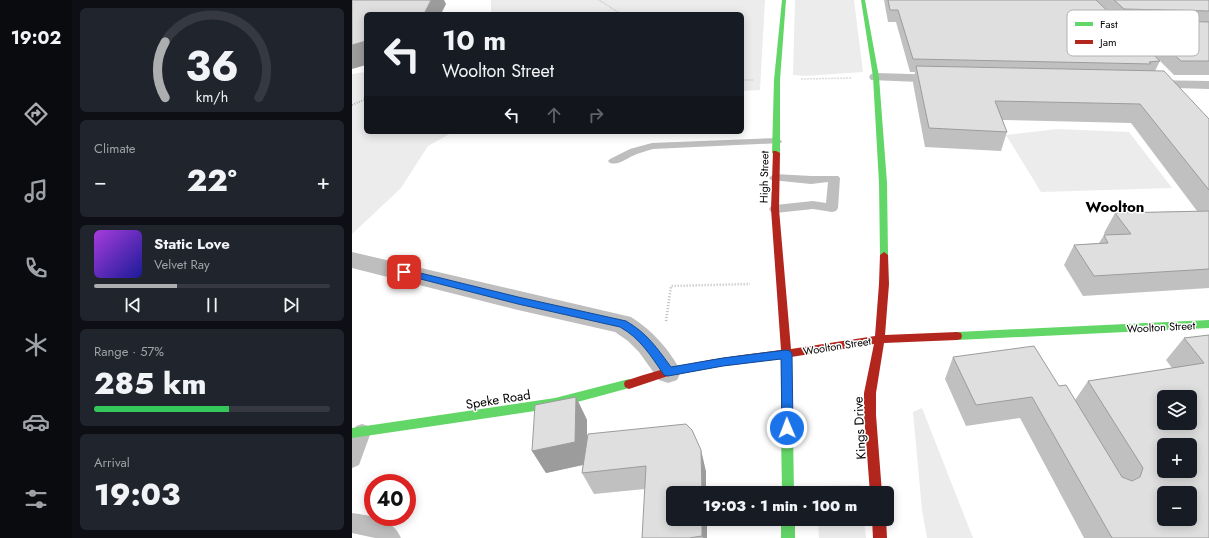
<!DOCTYPE html>
<meta charset="utf-8">
<style>
body{margin:0;font-family:Jost,sans-serif;background:#20242c;color:#f1f3f6;height:100vh;display:flex;flex-direction:column;font-size:15px;white-space:nowrap}
*{box-sizing:border-box;margin:0}
p{font-size:13px;color:#9ea1a6}
.icon{flex:none;width:22px;height:22px;fill:none;stroke:currentColor;stroke-width:2;stroke-linecap:round;stroke-linejoin:round}
.map{position:relative;flex:1;overflow:hidden}
.side{display:flex;flex-direction:column;gap:8px;padding:8px;background:#0d0f14;width:280px}
.side>*{flex:none}
.banner{position:absolute;left:12px;top:12px;width:380px;height:122px;border-radius:6px;box-shadow:0 2px 10px #0003;background:#171b24;color:#f1f3f6;overflow:hidden}
.controls{position:absolute;left:805px;top:390px;display:grid;gap:8px}
.controls a{display:grid;place-items:center;width:40px;height:40px;border-radius:6px;background:#171b24;box-shadow:0 2px 10px #0003;font-size:20px}
.speed{position:absolute;left:12px;top:474px;display:flex;gap:8px;font-size:20px;font-weight:700;text-align:center}
.speed>*{display:grid;place-content:center;width:52px;height:52px;border-radius:50%;background:#171b24;box-shadow:0 2px 10px #0003;line-height:1}
.speed .limit{border:6px solid #d22;background:#fff;color:#111}
.pin{position:absolute;display:grid;place-items:center;width:34px;height:34px;color:#fff;margin:-17px;border-radius:8px;box-shadow:0 2px 6px #0006}
.me{position:absolute;width:44px;margin:-22px;rotate:359deg;stroke-linejoin:round;filter:drop-shadow(0 0 3px #0008)}
.turn{display:flex;align-items:center;gap:14px;height:84px;padding:0 12px;font-size:18px}
.turn .icon{width:52px;height:52px;stroke-width:2.5}
.turn b{display:block;font-size:28px;line-height:34px}
.lanes{display:flex;align-items:center;height:38px;padding:0 12px;background:#0003;justify-content:center;gap:20px;direction:ltr}
.lanes .off{opacity:.35}
.big{font-size:30px;font-weight:800;line-height:1.1}
.side .widget{flex:1;display:flex;flex-direction:column;justify-content:center;gap:6px;min-width:0;padding:0 14px;border-radius:6px;background:#20242c}
.side .dial{align-items:center;gap:0}
.dial svg{height:104px;overflow:visible;fill:none;stroke:#363941;stroke-width:7;stroke-linecap:round;text-anchor:middle}
.dial text{fill:#f1f3f6;stroke:none}
.song{display:flex;align-items:center;gap:12px}
.cover{width:48px;height:48px;border-radius:6px;background:linear-gradient(135deg,hsl(280 70% 55%),hsl(240 70% 35%))}
.played{height:4px;border-radius:2px;background:linear-gradient(90deg,#adaeaf 35%,#363941 35%)}
.keys{display:flex;justify-content:space-around;direction:ltr}
.heat{display:flex;justify-content:space-between;align-items:center;font-size:22px;direction:ltr}
.charge{height:6px;border-radius:3px;background:linear-gradient(90deg,#34c759 57%,#363941 0)}
.trip{position:absolute;left:314px;top:486px;width:228px;height:40px;border-radius:6px;background:#171b24;box-shadow:0 2px 10px #0003;font-weight:800;line-height:40px;text-align:center}
main{display:flex;flex:1;min-height:0}
.dock{display:flex;flex-direction:column;width:72px;justify-content:space-around;align-items:center;background:#090b0e;color:#9ea1a6}
.dock .icon{width:28px;height:28px}
.dock .active{color:#adaeaf}
.dock b{font-size:18px;color:#f1f3f6}
.map>svg:first-child{display:block}
</style>
<main>
<nav class="dock">
<b>19:02</b>
<svg class="icon active" aria-label="directions" viewBox="0 0 24 24"><path d="M12 3l9 9-9 9-9-9zM9 14v-3h6M13 9l2 2-2 2"/></svg>
<svg class="icon" aria-label="music" viewBox="0 0 24 24"><path d="M9 18V5l10-2v13"/><circle cx="6" cy="18" r="3"/><circle cx="16" cy="16" r="3"/></svg>
<svg class="icon" aria-label="phone" viewBox="0 0 24 24"><path d="M5 4h4l2 5-3 2q2 4 5 5l2-3 5 2v4C11 20 4 13 5 4z"/></svg>
<svg class="icon" aria-label="climate" viewBox="0 0 24 24"><path d="M12 3v18M4 7l16 10M4 17L20 7"/></svg>
<svg class="icon" aria-label="car" viewBox="0 0 24 24"><path d="M5 17H2v-5l4-1 3-4h7l3 4 3 1v5h-3M9 17h6M6 11h13"/><circle cx="7" cy="17" r="2"/><circle cx="17" cy="17" r="2"/></svg>
<svg class="icon" aria-label="filters" viewBox="0 0 24 24"><path d="M4 7h16M4 17h16"/><circle cx="9" cy="7" r="2"/><circle cx="15" cy="17" r="2"/></svg>
</nav>
<section class="side">
<div class="widget dial"><svg viewBox="0 0 100 80">
<path d="M14 69A42 42 0 1 1 86 69"/>
<path d="M14 69A42 42 0 0 1 14 26" stroke="#adaeaf"/>
<text x="50" y="56" font-size="32" font-weight="700">36</text>
<text x="50" y="72" font-size="11">km/h</text>
</svg></div>
<div class="widget"><p>Climate</p>
<div class="heat"><a>−</a><b class="big">22°</b><a>+</a></div>
</div>
<div class="widget">
<div class="song"><i class="cover"></i><div><b>Static Love</b><p>Velvet Ray</p></div></div>
<div class="played"></div>
<div class="keys"><svg class="icon" aria-label="previous" viewBox="0 0 24 24"><path d="M18 5L8 12l10 7zM5 5v14"/></svg><svg class="icon" aria-label="pause" viewBox="0 0 24 24"><path d="M8 5v14M16 5v14"/></svg><svg class="icon" aria-label="next" viewBox="0 0 24 24"><path d="M6 5l10 7-10 7zM19 5v14"/></svg></div>
</div>
<div class="widget"><p>Range · 57%</p><b class="big">285 km</b><div class="charge"></div></div>
<div class="widget"><p>Arrival</p><b class="big">19:03</b></div>
</section>
<div class="map">
<svg width="857" height="538" viewBox="0 0 857 538">
<rect width="100%" height="100%" fill="#fff"/>
<!-- green -->
<g fill="#ececec">
<polygon points="139,0 413,0 408,90 390,91 390,14 139,14"/>
<polygon points="443,0 502,0 511,72 453,76 441,75"/>
<polygon points="14,72 14,132 101,132 76,146 49,188 0,234 0,74"/>
<polygon points="706,129 777,132 820,188 689,192 654,135"/>
<polygon points="570,408 621,538 575,538 570,510 561,412"/>
<polygon points="509,485 510,493 464,493 464,486"/>
<polygon points="466,519 512,519 514,538 467,538"/>
</g>
<g fill="none" stroke-linecap="round" stroke-linejoin="round">
<!-- path-far2 -->
<g stroke="#b9b9b9" stroke-width="1.5" stroke-dasharray="0.5 1" stroke-linecap="butt">
<polyline points="247,0 269,14"/>
<polyline points="449,79 500,78"/>
<polyline points="390,80 402,80"/>
</g>
<!-- path-far1 -->
<polyline stroke="#b9b9b9" stroke-width="2" stroke-dasharray="1 1.5" stroke-linecap="butt" points="0,105 14,99"/>
<!-- path -->
<polyline stroke="#b9b9b9" stroke-width="2.5" stroke-dasharray="1 2" stroke-linecap="butt" points="314,321 319,286 398,284"/>
<!-- lane -->
<g fill="#bebebe" fill-rule="evenodd">
<path d="M425,138L430,141L429,143L301,149C295,151 290,152 285,154C276,157 267,166 258,163L256,161L258,159L278,149L300,143Z"/>
<polygon points="423,174 459,176 486,176 488,178 486,208 484,211 480,212 461,209 423,213 419,212 417,209 419,206 423,205 461,201 474,203 476,182 459,184 419,180 417,178 419,176"/>
<polygon points="10,424 16,426 19,432 7,465 0,468 0,434 4,426"/>
<path d="M0,513C19,516 41,518 49,538H23L0,533Z"/>
</g>
<!-- street -->
<g fill="#bebebe" fill-rule="evenodd">
<polygon points="764,23 857,25 857,33 760,30 758,27 760,24"/>
<polygon points="524,73 591,75 596,76 598,79 596,82 591,83 519,80 517,77 519,74"/>
<polygon points="795,80 857,81 857,89 790,87 788,84 790,81"/>
<path d="M0,252L279,317C300,330 318,350 329,372L325,380L316,383L307,380L287,352L276,341L263,332L166,310L0,268Z"/>
</g>
<!-- fast -->
<g fill="#63d668" fill-rule="evenodd">
<polygon points="430,0 434,0 428,80 428,153 424,155 420,153 422,80"/>
<polygon points="509,0 513,0 527,77 535,183 536,255 532,258 528,255 527,183 521,77"/>
<polygon points="857,320 857,328 605,340 601,339 600,336 601,333 605,332"/>
<polygon points="277,379 281,381 282,384 281,387 203,408 0,438 0,428 203,398"/>
<polygon points="435,426 439,427 441,431 442,493 430,493 429,431 431,427"/>
<rect x="429" y="519" width="14" height="19"/>
</g>
<!-- jam -->
<g fill="#b3261e" fill-rule="evenodd">
<path d="M421,151H424L428,153L427,209L439,349L523,336L527,284L528,255L532,252L536,255L537,284L533,335L605,332L609,333L610,336L609,339L605,340L532,343L524,393V415L530,493H518L512,415V393L522,344L439,357L441,431L439,435L435,436L431,435L429,431V359L371,366L316,376L277,389L273,387L272,384L273,381C323,363 376,357 429,350L419,209Z"/>
<polygon points="520,519 534,519 535,538 521,538"/>
</g>
</g>
<!-- wall -->
<g fill="#c0c0c0">
<polygon points="532,0 744,0 778,32 783,22 767,22 744,0 857,0 857,75 822,75 808,61 803,71 857,119 857,288 731,296 712,265 722,245 747,243 752,235 753,235 752,233 763,213 845,211 779,123 650,120 655,132 649,151 573,147 561,83 563,72 558,72 544,22 536,22"/>
<polygon points="857,335 857,538 732,538 668,418 614,426 593,379 601,357 707,386 723,400 736,381 820,368 814,360 832,338"/>
<polygon points="224,397 235,420 235,442 349,450 354,472 354,493 321,493 355,519 355,538 290,538 293,489 242,494 230,473 231,465 194,473 180,451"/>
</g>
<!-- shaded-wall -->
<g fill="#9c9c9c">
<polygon points="79,0 92,0 94,4 89,14 72,14"/>
<polygon points="14,41 14,65 0,69 0,45"/>
<polygon points="224,397 235,420 235,464 194,473 180,451"/>
<polygon points="349,450 354,472 354,493 350,493"/>
<polygon points="350,519 355,519 355,538 351,538 350,536"/>
</g>
<!-- building -->
<g fill="#dfdfdf" stroke="#9c9c9c" fill-rule="evenodd">
<polygon points="0,0 79,0 72,14 14,14 14,41 0,45"/>
<polygon points="536,0 744,0 808,61 797,62 799,64 561,59 546,10 538,10"/>
<polygon points="762,0 857,0 857,11 772,9"/>
<polygon points="783,20 857,22 857,61 829,61"/>
<polygon points="564,66 812,71 857,119 857,190 788,104 643,101 655,132 577,128"/>
<polygon points="857,211 857,269 742,276 722,245 756,243 752,235 779,234 763,213"/>
<path d="M857,335V538H760L680,397L624,405L601,357L682,346L707,386L714,385L770,477L780,481L788,477L791,468L736,381L852,363L832,338ZM812,397H838V423H812ZM812,445H838V471H812ZM812,493H838V519H812Z"/>
<polygon points="224,397 223,442 180,451 183,405"/>
<polygon points="334,424 340,430 349,450 350,493 321,493 321,519 350,519 350,536 337,538 290,538 294,466 230,473 236,434"/>
</g>
<!-- route -->
<path fill="#1a73e8" stroke="#114b97" d="M52,269L166,297L274,321C295,333 305,348 319,367L371,358L434,350L438,351L440,354L441,428L440,432L435,433L431,432L430,428L429,359L371,366L316,376L312,375C299,356 288,338 268,327L166,304L49,274L47,272L49,270Z"/>
<g text-anchor="middle" stroke-width="3" stroke-linejoin="round" paint-order="stroke">
<!-- street labels -->
<g font-size="11" fill="#000" stroke="#fff">
<text transform="translate(412 177) rotate(-89)" y="4">High Street</text>
<text transform="translate(809 327) rotate(-3)" y="4">Woolton Street</text>
<text transform="translate(485 346) rotate(-9)" y="4">Woolton Street</text>
</g>
<!-- near-street labels -->
<g font-size="13" fill="#000" stroke="#fff">
<text transform="translate(146 399) rotate(-9)" y="5">Speke Road</text>
<text transform="translate(507 428) rotate(-93)" y="5">Kings Drive</text>
</g>
<!-- district labels -->
<g font-size="15" font-weight="bold" fill="#000" stroke="#fff">
<text x="763" y="212">Woolton</text>
</g>
</g>
<!-- legend -->
<rect x="715" y="10" width="132" height="46" rx="6" fill="#fff" stroke="#b2b2b2" stroke-width="1"/>
<rect x="723" y="22" width="18" height="4" fill="#63d668"/>
<rect x="723" y="40" width="18" height="4" fill="#b3261e"/>
<g font-size="11" fill="#000">
<text x="748" y="28">Fast</text>
<text x="748" y="46">Jam</text>
</g>
</svg>
<div class="controls">
<a><svg class="icon" aria-label="layers" viewBox="0 0 24 24"><path d="M12 4l9 5-9 5-9-5zM3 14l9 5 9-5"/></svg></a>
<a>+</a>
<a>−</a>
</div>
<div class="speed"><div class="limit">40</div></div>
<div class="pin" style="left:52px;top:272px;background:#d93025"><svg class="icon" aria-label="arrive" viewBox="0 0 24 24"><path d="M6 21V4h12l-3 4 3 4H6"/></svg></div>
<svg class="me" style="left:435px;top:428px" viewBox="-20 -20 40 40"><circle r="17" fill="#1a73e8" stroke="#fff" stroke-width="3"/><path d="M0-11L8 9 0 5-8 9z" fill="#fff"/></svg>
<div class="trip">19:03 · 1 min · 100 m</div>
<div class="banner">
<div class="turn"><svg class="icon" aria-label="left" viewBox="0 0 24 24"><path d="M17 20v-9H6M10 6l-5 5 5 5"/></svg><div><b>10 m</b>Woolton Street</div></div>
<div class="lanes"><svg class="icon" aria-label="left" viewBox="0 0 24 24"><path d="M17 20v-9H6M10 6l-5 5 5 5"/></svg><svg class="icon off" aria-label="ahead" viewBox="0 0 24 24"><path d="M12 20V5M6 11l6-6 6 6"/></svg><svg class="icon off" aria-label="right" viewBox="0 0 24 24"><path d="M7 20v-9h11M14 6l5 5-5 5"/></svg></div>
</div>
</div>
</main>
